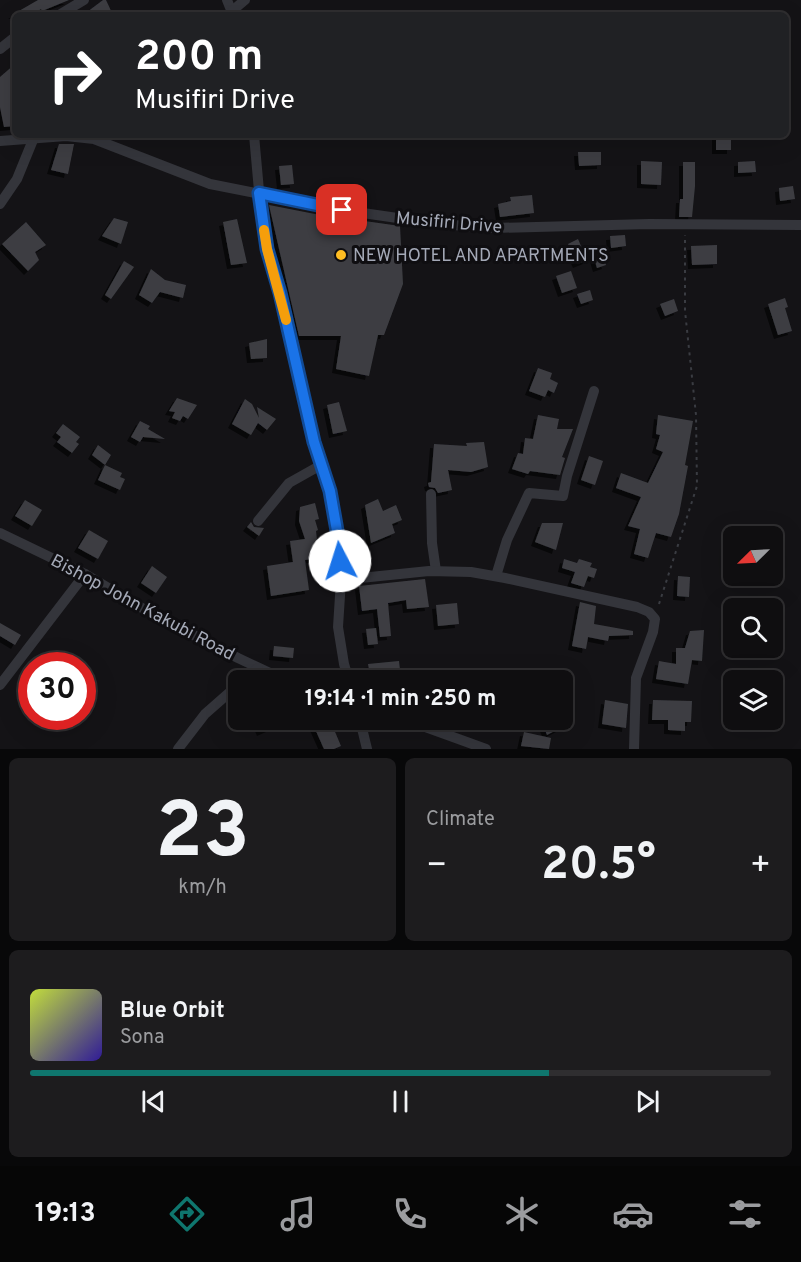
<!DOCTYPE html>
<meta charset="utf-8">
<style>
body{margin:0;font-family:Overpass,sans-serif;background:#1d1c1e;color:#f1f3f6;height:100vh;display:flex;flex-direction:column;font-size:22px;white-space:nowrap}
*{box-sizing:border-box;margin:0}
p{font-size:20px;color:#9b9c9f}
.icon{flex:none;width:33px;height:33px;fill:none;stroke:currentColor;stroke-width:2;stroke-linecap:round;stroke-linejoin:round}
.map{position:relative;height:749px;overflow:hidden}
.sheet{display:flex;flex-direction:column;gap:9px;padding:9px;background:#080809;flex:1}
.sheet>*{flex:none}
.hud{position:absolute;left:12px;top:12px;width:777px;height:126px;border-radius:9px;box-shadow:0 6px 24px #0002,0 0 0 2px #2f2e30;background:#202124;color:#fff;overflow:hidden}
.needle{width:39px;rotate:246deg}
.buttons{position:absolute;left:723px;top:526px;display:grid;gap:12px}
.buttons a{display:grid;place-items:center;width:60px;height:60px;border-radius:9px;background:#0f0e10;box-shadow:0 6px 24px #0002,0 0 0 2px #2f2e30;font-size:30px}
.speed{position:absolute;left:18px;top:652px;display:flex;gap:12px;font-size:30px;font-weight:700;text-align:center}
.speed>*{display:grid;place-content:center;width:78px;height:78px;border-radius:50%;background:#0f0e10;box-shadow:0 6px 24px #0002,0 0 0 2px #2f2e30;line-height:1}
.speed .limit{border:9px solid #d22;background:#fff;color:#111}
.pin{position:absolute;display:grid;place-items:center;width:51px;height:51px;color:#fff;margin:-26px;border-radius:12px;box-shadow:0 3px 9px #0006}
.me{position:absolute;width:66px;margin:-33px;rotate:355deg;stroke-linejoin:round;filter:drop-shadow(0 0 4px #0008)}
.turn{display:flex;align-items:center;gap:21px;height:126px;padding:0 24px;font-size:27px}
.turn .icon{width:78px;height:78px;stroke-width:2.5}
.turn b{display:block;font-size:42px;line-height:51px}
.big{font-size:45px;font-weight:700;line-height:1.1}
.sheet .card{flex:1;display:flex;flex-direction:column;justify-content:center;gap:9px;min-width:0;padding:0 21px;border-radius:9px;background:#1d1c1e}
.sheet .dial{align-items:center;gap:0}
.dial b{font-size:78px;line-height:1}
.song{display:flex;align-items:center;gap:18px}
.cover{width:72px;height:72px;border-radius:9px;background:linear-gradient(135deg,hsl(70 70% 55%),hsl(250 70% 35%))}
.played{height:6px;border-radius:3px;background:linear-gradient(90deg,#0f766e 70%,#2f2e30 70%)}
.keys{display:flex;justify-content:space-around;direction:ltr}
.heat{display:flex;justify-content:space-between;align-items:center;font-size:33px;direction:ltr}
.sheet .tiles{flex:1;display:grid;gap:9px;grid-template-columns:1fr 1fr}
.card:last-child{grid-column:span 2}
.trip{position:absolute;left:228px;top:670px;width:345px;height:60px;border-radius:9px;background:#0f0e10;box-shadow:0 6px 24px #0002,0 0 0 2px #2f2e30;font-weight:700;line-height:60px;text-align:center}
.dock{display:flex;height:96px;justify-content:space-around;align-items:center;background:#060606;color:#9b9c9f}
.dock .icon{width:42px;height:42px}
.dock .current{color:#0f766e}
.dock b{font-size:27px;color:#f1f3f6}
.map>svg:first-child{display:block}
</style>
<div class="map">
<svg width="801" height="749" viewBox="0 0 801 749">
<defs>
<filter id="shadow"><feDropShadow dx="-4" dy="4" stdDeviation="0" flood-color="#0009"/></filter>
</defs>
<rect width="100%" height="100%" fill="#141316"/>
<!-- building -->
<g fill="#3d3e43" filter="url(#shadow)">
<polygon points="38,0 69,0 42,11 41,9 31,15 12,15"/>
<polygon points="103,0 106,0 113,15 83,15"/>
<polygon points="15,64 15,126 4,127 0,107 0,77"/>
<rect x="716" y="135" width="15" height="15"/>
<polygon points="59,144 74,144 68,174 51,170"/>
<polygon points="578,152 601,152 601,165 579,166"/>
<polygon points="641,161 662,162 661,185 641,184"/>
<polygon points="755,161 756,172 738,173 738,162"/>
<polygon points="683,162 695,162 695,186 692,217 679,217 680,199 683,199"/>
<polygon points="292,165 294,184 281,185 279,166"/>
<polygon points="793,186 795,199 780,201 779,188"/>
<polygon points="532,195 534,213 500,217 498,204 511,201 510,197"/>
<polygon points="269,205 315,214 400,226 403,284 384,335 378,335 369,376 336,369 341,336 299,336"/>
<polygon points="114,218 128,222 121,244 102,236"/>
<polygon points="237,219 247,263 231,265 223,222"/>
<polygon points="26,222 46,245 35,252 39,260 28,271 2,244"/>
<polygon points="625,235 626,246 611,248 610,236"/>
<polygon points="578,239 587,260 577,264 568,244"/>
<polygon points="717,245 717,264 692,265 691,246"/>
<polygon points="603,255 606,265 597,268 594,258"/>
<polygon points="124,261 134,267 111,299 105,295"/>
<polygon points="151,269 165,280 186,285 183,298 160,292 152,303 139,295"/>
<polygon points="571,271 577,288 562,293 556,276"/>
<polygon points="590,290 593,300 581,304 577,294"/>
<polygon points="785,298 788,307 785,308 792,331 778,335 768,304"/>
<polygon points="674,299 678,311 665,316 660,304"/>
<polygon points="267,339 267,358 251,359 249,343"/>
<polygon points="538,368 552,373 550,379 558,383 554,393 548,390 545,397 529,391"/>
<polygon points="177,398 197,405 188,419 183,416 180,421 172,418 175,412 169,411"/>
<polygon points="245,399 252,404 259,418 257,407 276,419 267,430 258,423 251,435 232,424"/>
<polygon points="339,402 347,431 333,434 327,405"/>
<polygon points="538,415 559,419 557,429 573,429 562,457 565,458 560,475 530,471 528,474 512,469 518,453 523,454 525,438 533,439"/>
<polygon points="658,415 693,421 685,465 688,466 679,514 671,537 656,533 648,558 634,554 640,529 628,526 641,497 616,488 621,473 648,483 663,452 656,449 660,435 656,434"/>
<polygon points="140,421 150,426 148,429 165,439 143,437 140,442 131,437"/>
<polygon points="63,424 80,437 76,442 79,444 72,453 57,442 61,437 56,433"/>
<polygon points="484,442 488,467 471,472 448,470 452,490 438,493 435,488 429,487 428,483 431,482 434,444 467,446 466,443"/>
<polygon points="98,445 111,455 105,465 92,455"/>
<polygon points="589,456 603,461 595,485 581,480"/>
<polygon points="105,465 122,473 120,477 125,479 120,490 98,480"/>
<polygon points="378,499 383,511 396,505 402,520 392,524 395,533 371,543 365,505"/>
<polygon points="25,500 42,510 32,526 15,516"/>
<polygon points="315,503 319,519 315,520 318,530 316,531 319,558 305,560 309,590 271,596 267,566 293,562 290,541 305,539 299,521 300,507"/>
<polygon points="251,522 254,527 264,528 259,536 247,527"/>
<polygon points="542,523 563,523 556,550 535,542"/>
<polygon points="89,530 108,541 98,559 78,548"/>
<polygon points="564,559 577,563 579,559 592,563 590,567 597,569 594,578 588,576 584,587 571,583 575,572 562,568"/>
<polygon points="152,566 167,577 156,593 141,583"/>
<polygon points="678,576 690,577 689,597 677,596"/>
<polygon points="425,579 429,607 407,609 406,600 388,603 391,636 380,637 377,609 362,611 359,586"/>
<polygon points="580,602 596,606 594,624 633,631 633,635 609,636 608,641 588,637 586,649 572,646"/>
<polygon points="457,603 459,624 438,626 436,605"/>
<polygon points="0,623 21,635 15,645 0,636"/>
<polygon points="376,628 378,644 368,645 366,629"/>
<polygon points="704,630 702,661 692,660 688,684 656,679 659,661 676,664 676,648 685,648 690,631"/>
<polygon points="274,646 294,648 293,658 273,656"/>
<polygon points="399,661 400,670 383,672 384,681 371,681 368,664"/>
<polygon points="605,700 628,704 626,728 602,724"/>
<polygon points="653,700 692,701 691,722 685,722 685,731 668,730 668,720 652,720"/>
<polygon points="256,720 288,720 261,732"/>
<polygon points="311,720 330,720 341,746 334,749 324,749"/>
<polygon points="541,720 556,720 560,728 547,735"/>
<polygon points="524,732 551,738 549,749 521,746"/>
</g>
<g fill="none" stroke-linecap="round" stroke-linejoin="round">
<!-- path -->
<polyline stroke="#3a3c42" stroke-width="2" stroke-dasharray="3 4.5" stroke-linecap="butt" points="659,604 697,486 696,415 685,311 685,235"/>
<!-- minor -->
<g stroke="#34353b" stroke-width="10">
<polyline points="227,0 233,15"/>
<polyline points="232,11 245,0"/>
<polyline points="59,15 84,0"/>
<polyline points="0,49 15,37"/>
<polyline points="254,135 261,213 267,249 280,293 313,442 330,491 339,542 341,580 338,627 344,664 349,681"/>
<polyline points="0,141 66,136 94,139 210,184 342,210 439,224 494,228 649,224 801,225"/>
<polyline points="0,204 17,179 35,135"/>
<polyline points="431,494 432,543 436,571"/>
<polyline points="258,521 289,483 321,465"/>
<polyline points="0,533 85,574 147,611 238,658 287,681"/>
<polyline points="496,576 507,540 529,493 563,496 567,476 594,391"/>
<polyline points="341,580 429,571 471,572 505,578 637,607 649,612 655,619 653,632 636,678 634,749"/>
<polyline points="243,681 258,668"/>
<polyline points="0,685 85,574"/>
<polyline points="360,720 367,749"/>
<polyline points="406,720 486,749"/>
<polyline points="178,749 205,714 238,685"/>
</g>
</g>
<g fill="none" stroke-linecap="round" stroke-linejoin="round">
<!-- route casing -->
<g stroke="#114b97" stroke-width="15">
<polyline id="route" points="340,561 339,542 330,491 314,442 280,293 267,249 259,193 342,210"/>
</g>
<!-- route -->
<use href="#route" stroke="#1a73e8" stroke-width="10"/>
<!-- slow -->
<polyline stroke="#f59e0b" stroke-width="10" points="264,230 267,249 286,320"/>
</g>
<!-- markers -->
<circle fill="#ffbd22" stroke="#0f0e11" stroke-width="2" cx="341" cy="255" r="6"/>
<g text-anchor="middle" stroke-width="6" stroke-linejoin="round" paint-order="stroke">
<!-- street labels -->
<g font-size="18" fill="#a4a9b7" stroke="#0f0e11">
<text transform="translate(449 222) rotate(5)" y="6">Musifiri Drive</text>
<text transform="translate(143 607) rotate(28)" y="6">Bishop John Kakubi Road</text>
</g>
<!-- poi labels -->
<g font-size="18" fill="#a4a9b7" stroke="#0f0e11" text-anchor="start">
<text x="353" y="261">NEW HOTEL AND APARTMENTS</text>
</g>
</g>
</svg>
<div class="buttons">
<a><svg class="needle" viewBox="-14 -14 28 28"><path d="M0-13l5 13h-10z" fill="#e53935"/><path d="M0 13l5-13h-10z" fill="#9b9c9f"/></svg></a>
<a><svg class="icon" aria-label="search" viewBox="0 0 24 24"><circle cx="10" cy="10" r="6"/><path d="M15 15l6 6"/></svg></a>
<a><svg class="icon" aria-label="layers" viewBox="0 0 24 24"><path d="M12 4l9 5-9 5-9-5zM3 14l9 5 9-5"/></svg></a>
</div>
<div class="speed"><div class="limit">30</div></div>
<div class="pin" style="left:342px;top:210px;background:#d93025"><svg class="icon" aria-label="arrive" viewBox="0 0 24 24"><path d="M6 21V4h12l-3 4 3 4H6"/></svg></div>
<svg class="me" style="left:340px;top:561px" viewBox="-20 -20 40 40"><circle r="19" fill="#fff"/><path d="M0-13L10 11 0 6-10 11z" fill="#1a73e8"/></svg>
<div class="trip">19:14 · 1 min · 250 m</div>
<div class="hud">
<div class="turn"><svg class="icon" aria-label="right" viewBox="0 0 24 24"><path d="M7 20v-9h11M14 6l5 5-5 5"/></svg><div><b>200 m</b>Musifiri Drive</div></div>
</div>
</div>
<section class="sheet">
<div class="tiles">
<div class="card dial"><b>23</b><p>km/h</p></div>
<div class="card"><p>Climate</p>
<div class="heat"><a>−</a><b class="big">20.5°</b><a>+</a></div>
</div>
<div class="card">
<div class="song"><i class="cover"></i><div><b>Blue Orbit</b><p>Sona</p></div></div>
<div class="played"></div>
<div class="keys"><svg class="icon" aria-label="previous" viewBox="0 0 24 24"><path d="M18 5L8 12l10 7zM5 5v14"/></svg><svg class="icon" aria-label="pause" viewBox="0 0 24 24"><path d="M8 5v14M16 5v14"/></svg><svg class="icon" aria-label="next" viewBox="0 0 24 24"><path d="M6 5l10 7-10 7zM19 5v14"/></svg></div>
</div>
</div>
</section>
<nav class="dock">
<b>19:13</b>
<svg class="icon current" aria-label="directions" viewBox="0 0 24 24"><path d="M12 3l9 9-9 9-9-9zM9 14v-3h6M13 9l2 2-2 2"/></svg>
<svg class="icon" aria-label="music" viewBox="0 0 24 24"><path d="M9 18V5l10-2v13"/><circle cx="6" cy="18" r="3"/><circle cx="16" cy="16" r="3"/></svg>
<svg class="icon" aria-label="phone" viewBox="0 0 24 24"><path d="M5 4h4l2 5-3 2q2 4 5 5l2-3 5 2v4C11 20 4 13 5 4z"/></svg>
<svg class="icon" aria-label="climate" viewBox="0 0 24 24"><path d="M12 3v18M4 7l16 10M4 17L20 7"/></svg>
<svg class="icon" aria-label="car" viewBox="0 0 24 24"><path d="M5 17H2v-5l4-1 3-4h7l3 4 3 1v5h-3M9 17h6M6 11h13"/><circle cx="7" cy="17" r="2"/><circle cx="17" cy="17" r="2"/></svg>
<svg class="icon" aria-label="filters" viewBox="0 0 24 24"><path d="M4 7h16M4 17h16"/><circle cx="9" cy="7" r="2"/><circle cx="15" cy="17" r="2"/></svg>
</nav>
